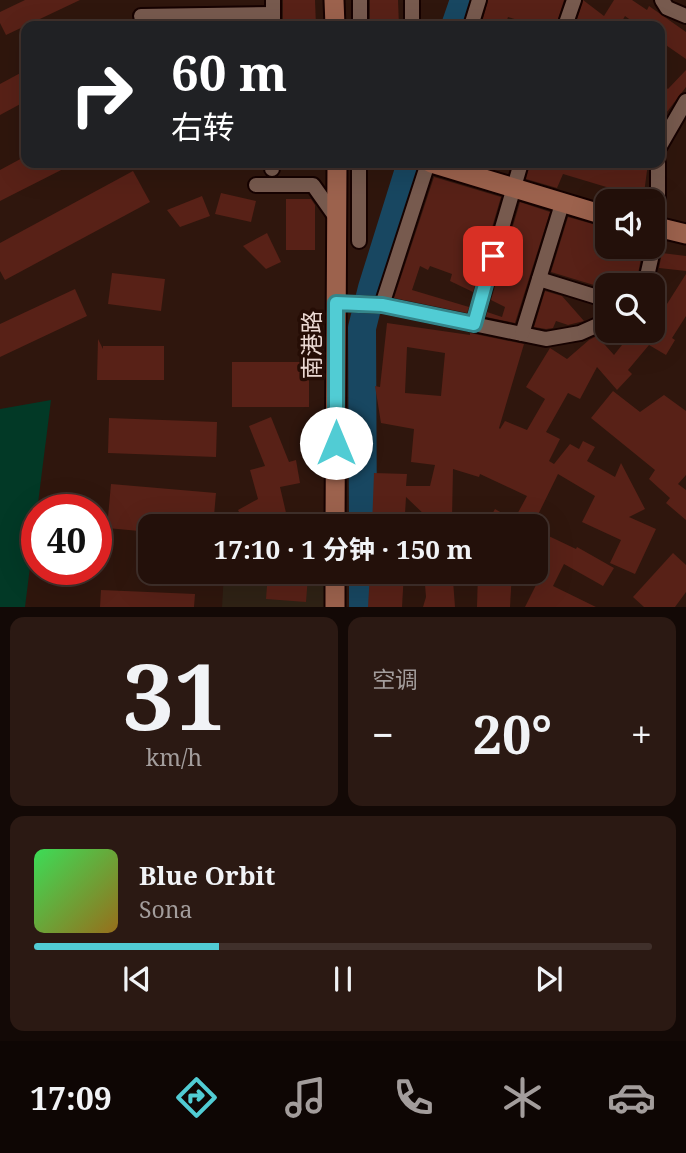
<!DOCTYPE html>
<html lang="zh">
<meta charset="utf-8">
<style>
body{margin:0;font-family:"Noto Serif","Noto Sans SC",serif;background:#2b1913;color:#f1f3f6;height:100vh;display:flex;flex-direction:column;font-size:26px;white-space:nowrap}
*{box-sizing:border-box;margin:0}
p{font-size:23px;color:#a39d9c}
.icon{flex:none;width:38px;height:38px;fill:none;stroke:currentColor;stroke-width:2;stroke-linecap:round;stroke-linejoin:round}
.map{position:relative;height:607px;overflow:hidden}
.panel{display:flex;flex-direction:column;gap:10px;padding:10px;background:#130906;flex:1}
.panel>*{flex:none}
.hud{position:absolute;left:21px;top:21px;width:644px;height:147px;border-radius:14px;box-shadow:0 7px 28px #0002,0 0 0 2px #40302b;background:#202124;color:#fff;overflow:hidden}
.fabs{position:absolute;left:595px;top:189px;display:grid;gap:14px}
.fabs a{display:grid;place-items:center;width:70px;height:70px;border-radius:14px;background:#23100a;box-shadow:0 7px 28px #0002,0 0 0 2px #40302b;font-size:35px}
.speed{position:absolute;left:21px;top:494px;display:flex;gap:14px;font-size:35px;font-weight:700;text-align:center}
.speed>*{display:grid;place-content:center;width:91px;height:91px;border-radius:50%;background:#23100a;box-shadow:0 7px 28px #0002,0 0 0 2px #40302b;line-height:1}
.speed .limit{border:10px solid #d22;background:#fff;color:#111}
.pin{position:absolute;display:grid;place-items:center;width:60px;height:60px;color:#fff;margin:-30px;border-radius:14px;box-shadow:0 4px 10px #0006}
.me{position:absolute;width:77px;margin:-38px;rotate:0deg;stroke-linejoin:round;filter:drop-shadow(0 0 5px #0008)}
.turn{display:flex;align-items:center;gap:24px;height:147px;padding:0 35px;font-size:32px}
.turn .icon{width:91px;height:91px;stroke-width:2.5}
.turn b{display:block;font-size:49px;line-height:60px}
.big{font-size:52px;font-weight:700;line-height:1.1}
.panel .card{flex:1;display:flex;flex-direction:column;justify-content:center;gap:10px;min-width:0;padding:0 24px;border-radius:14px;background:#2b1913}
.panel .dial{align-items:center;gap:0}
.dial b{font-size:91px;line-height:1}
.song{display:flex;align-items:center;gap:21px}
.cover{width:84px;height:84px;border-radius:10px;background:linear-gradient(135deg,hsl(130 70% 55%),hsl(40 70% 35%))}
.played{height:7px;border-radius:4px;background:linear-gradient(90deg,#51ccd4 30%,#40302b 30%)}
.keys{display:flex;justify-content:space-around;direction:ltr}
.heat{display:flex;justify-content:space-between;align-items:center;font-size:38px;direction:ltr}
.panel .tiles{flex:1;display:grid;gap:10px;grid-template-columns:1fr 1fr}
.card:last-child{grid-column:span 2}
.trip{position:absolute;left:138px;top:514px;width:410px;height:70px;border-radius:14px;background:#23100a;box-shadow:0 7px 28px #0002,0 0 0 2px #40302b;font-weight:700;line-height:70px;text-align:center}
.dock{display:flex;height:112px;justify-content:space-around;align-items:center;background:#0e0604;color:#a39d9c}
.dock .icon{width:49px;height:49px}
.dock .on{color:#51ccd4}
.dock b{font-size:32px;color:#f1f3f6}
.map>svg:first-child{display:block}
</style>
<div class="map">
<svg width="686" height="607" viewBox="0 0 686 607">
<rect width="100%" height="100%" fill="#2f160d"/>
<!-- commercial -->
<polygon fill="#2f2215" points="224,572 328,572 326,607 222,607"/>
<!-- green -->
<polygon fill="#023926" points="51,400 25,607 0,607 0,409"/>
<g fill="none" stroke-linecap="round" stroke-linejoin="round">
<!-- river -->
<g stroke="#184761" stroke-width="28">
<polyline points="455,26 464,0"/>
<polyline points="363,527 362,328 372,288 411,163"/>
<polyline points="363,572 363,607"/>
</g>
</g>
<!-- building -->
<g fill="#582117" fill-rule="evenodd">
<polygon points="25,0 80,0 6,35 0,23 0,12"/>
<polygon points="283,0 315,0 316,26 283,26"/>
<polygon points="370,0 398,0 399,26 370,26"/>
<polygon points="488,0 564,0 556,26 537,26 508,17 505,26 481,26"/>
<polygon points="583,0 604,16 614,0 632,0 647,10 649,6 686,32 686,59 660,41 660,26 639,26 625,16 621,23 619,21 616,24 618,26 575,26"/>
<polygon points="26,70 26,101 0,115 0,84"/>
<polygon points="686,70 686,87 660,121 660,83 668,89"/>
<polygon points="26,156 26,163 75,163 0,201 0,170"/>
<polygon points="530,163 648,163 643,201 621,201 623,192 563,174 557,188 526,179"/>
<polygon points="133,171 150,202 5,280 0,271 0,243"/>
<polygon points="434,177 501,197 473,292 450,281 452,274 430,266 428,270 420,266 412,290 469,307 467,313 394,298"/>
<polygon points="221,193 256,201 251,222 215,214"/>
<polygon points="202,196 210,216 180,227 167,210"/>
<polygon points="286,199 311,199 315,205 315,250 286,250"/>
<polygon points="520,202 550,212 515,323 486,317 487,312 502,317 505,307 491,300"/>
<polygon points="568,217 607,228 607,247 643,247 636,285 607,285 607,289 551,272"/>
<polygon points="267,233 281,262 266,269 243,246"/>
<polygon points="662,253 686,256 686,271 659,268"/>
<polygon points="112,273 165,279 161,311 108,304"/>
<path d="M686,274V316L672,338L675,340L666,355L649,345L628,370L632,374L617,390L597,367L580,399L568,393L546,432L560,439L549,461L554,464L570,444L579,449L583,441L595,447L587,461L615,477L621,463L645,509L629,517L656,529L635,574L610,563L621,540L582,522L595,496L558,474L532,527H485L495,509L514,520L527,496L480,474L479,477L453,469L452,518H443L446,527H428V518L406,497L405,514H398L397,527H372L374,473L407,474L406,486H430L435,465L411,462L414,429L381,423L375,386L380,387L387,323L470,335V333L524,344L499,428L500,429L505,421L527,430L545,399L526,387L550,348L567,359L589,340L597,336L614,355L633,331H653V326ZM407,347L445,353L441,396L405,393Z"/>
<polygon points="75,289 87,316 0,357 0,324"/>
<polygon points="545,291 562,296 584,321 568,325 556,321 553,328 546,329 534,327"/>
<polygon points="98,339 103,349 103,346 164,346 164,380 97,380"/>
<rect x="232" y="362" width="77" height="45"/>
<polygon points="613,391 640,412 664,395 686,411 686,475 678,484 686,490 686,520 666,503 670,498 649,479 655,470 591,418"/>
<polygon points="271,417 289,462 296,460 300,483 280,487 287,517 306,514 308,527 266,527 264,514 245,524 238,510 258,499 250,470 265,466 249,426"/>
<polygon points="109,418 217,422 216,457 108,453"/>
<polygon points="111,484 216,493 213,527 150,527 150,532 107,528"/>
<polygon points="536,530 576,549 577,547 614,568 603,586 564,564 553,586 596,607 525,607 536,585"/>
<polygon points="673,553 686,565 686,592 675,607 644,607 633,597"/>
<polygon points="370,572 404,572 402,607 368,607"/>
<polygon points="424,572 454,572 453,580 455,607 423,607 426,597"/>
<polygon points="478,572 512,572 510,607 477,607"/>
<polygon points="268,573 308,576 306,602 266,599"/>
<polygon points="101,590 195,594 194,607 100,607"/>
</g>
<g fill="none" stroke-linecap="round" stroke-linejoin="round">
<!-- street casing -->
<g stroke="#160200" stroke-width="18">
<g id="street">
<polyline points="662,0 667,8 686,16"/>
<polyline points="141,16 273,14"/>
<polyline points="273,26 273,0"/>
<polyline points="360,26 360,0"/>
<polyline points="412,26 412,0"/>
<polyline points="471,26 479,0"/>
<polyline points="565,26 574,0"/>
<polyline points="660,146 686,101"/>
<polyline points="272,169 272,163"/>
<polyline points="256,185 313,185 337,219"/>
<polyline points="359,241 359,163"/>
<polyline points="539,279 607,300"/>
<polyline points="645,285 658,228 658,163"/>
<polyline points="336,303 382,305 546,339 580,333 607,321"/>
<polyline points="382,305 428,163"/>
<polyline points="474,324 521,163"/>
<polyline points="522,334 562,204"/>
</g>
</g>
<!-- secondary casing -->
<g stroke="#160200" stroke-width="23">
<g id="secondary">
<polyline points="334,0 335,26"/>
<polyline points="431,163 607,216"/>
<polyline points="653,226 686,234"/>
<polyline points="335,527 337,163"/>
<polyline points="335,607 335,572"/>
</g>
</g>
<!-- street -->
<use href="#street" stroke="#775a4e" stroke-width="14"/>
<!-- secondary -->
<use href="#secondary" stroke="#9c624d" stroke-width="19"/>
</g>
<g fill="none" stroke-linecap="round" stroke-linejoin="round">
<!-- route casing -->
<g stroke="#35858a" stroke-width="18">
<polyline id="route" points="336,443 336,303 382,305 474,324 493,256"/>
</g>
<!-- route -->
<use href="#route" stroke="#51ccd4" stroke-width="12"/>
</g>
<g text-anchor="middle" stroke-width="7" stroke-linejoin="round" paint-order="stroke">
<!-- street labels -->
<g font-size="23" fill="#ebd9d3" stroke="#250d05">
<text transform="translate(312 345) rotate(-90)" y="8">南港路</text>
</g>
</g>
</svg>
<div class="fabs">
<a><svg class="icon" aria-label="sound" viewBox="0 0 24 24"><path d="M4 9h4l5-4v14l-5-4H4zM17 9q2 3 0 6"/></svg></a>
<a><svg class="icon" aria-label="search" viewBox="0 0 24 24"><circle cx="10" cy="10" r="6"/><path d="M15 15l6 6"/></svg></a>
</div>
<div class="speed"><div class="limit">40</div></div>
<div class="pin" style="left:493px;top:256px;background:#d93025"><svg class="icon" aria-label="arrive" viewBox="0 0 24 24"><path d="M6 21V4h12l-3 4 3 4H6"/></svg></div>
<svg class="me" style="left:336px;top:443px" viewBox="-20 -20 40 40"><circle r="19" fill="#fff"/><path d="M0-13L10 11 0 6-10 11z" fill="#51ccd4"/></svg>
<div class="trip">17:10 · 1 分钟 · 150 m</div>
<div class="hud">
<div class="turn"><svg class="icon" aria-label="right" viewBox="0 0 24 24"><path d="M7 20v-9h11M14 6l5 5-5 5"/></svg><div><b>60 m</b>右转</div></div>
</div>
</div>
<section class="panel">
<div class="tiles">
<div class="card dial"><b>31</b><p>km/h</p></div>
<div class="card"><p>空调</p>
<div class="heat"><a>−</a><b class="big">20°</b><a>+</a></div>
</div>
<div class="card">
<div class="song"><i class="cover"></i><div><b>Blue Orbit</b><p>Sona</p></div></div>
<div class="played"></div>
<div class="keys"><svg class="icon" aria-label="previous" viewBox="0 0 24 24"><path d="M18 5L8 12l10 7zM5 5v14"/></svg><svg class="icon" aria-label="pause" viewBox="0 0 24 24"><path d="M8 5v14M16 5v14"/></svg><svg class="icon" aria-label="next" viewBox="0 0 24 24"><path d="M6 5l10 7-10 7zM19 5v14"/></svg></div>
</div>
</div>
</section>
<nav class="dock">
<b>17:09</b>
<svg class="icon on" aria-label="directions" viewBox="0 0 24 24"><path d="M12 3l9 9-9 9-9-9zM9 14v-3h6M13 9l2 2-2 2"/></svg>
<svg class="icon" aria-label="music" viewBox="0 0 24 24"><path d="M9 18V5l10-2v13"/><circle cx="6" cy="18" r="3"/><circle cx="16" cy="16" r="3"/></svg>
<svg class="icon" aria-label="phone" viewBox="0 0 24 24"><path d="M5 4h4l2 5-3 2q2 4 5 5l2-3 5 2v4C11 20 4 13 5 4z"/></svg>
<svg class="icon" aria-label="climate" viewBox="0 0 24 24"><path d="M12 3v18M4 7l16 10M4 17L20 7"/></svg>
<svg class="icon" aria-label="car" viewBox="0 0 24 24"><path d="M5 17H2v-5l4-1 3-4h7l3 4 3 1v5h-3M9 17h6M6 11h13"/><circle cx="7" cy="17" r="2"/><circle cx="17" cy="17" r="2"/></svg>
</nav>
